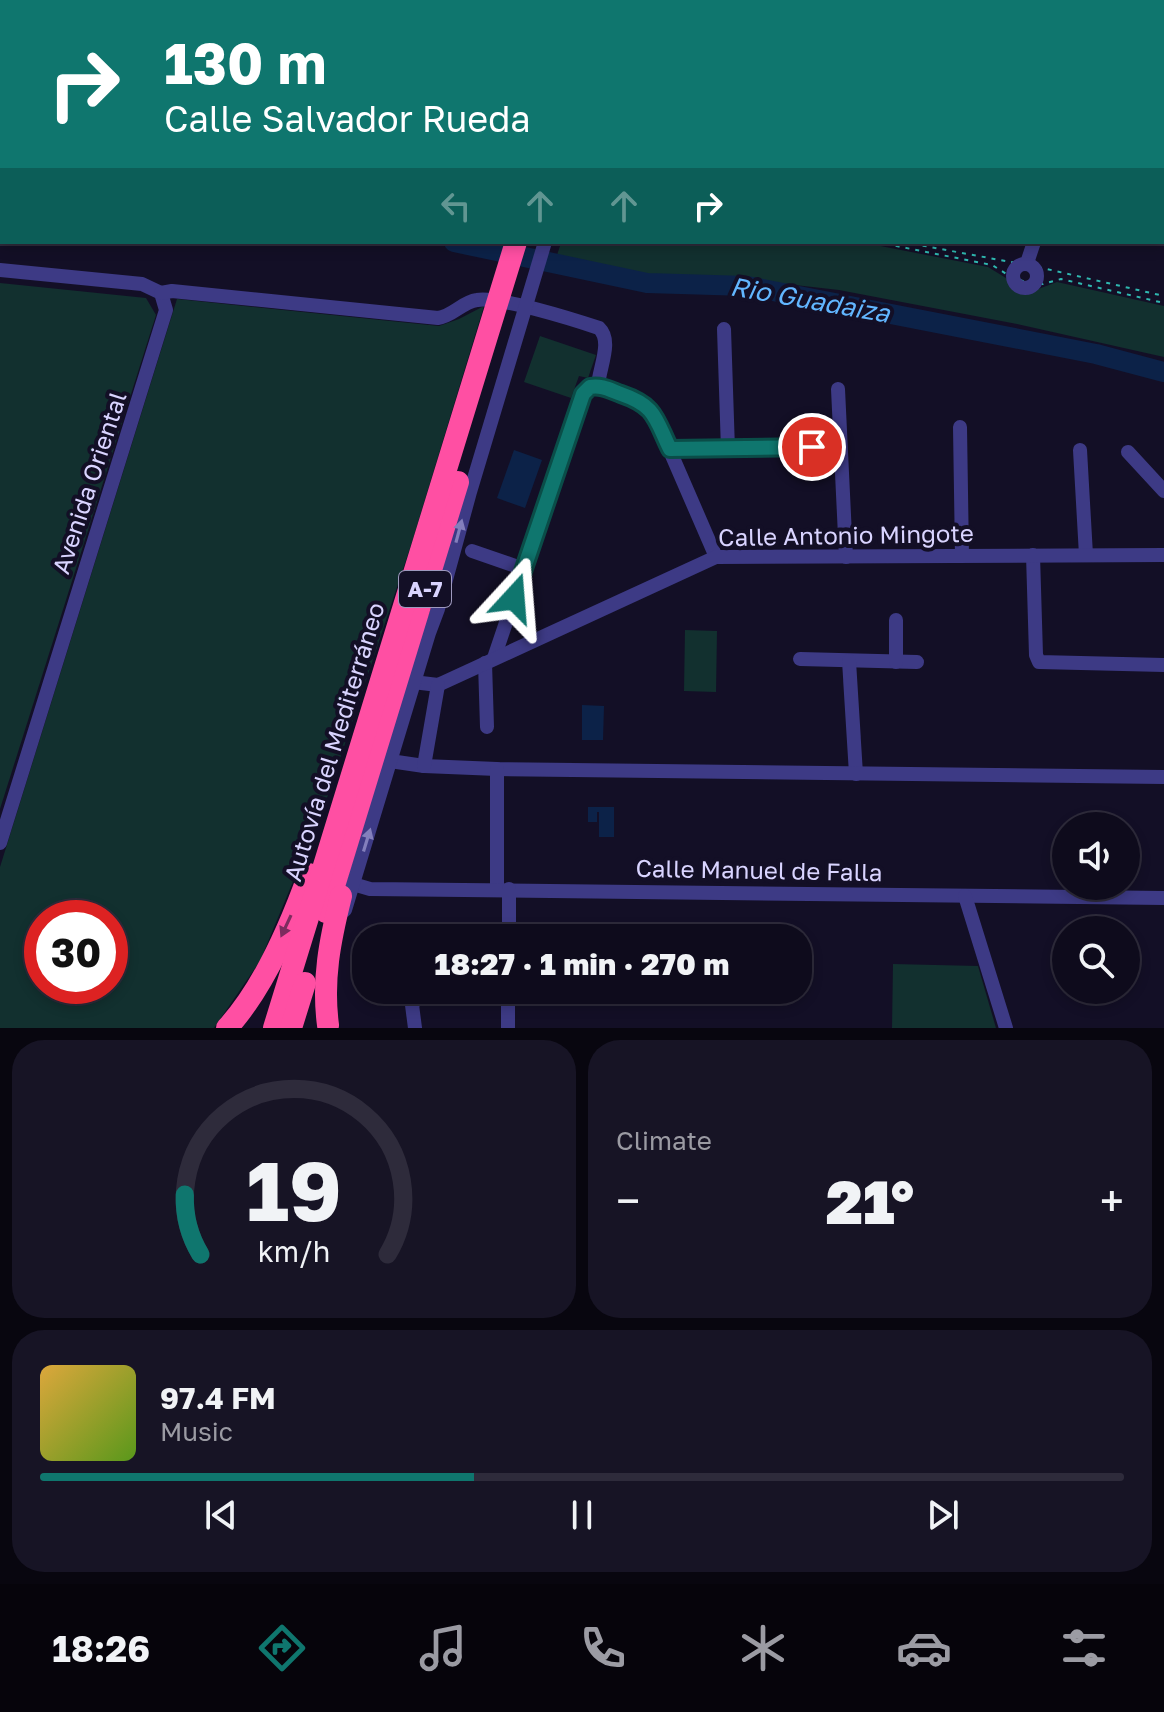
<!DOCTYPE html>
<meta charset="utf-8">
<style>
body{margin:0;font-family:"Golos Text",sans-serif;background:#171425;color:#f1f3f6;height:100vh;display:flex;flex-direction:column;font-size:30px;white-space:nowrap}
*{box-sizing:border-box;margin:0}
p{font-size:26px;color:#9b9ba3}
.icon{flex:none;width:44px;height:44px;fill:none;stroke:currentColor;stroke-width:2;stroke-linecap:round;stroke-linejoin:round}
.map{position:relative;height:1028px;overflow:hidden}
.sheet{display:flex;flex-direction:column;gap:12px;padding:12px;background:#08060f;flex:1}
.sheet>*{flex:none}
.hud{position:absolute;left:0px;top:0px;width:1164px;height:244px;box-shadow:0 4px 12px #0003,0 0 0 2px #2e2b3b;background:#0f766e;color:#fff;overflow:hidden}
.tools{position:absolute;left:1052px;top:812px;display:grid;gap:16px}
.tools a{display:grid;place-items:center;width:88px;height:88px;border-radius:50%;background:#0e0b1c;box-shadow:0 4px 12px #0003,0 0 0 2px #2e2b3b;font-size:40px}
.speed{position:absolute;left:24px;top:900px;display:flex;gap:16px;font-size:40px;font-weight:700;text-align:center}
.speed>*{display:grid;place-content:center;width:104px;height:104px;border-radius:50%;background:#0e0b1c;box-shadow:0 4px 12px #0003,0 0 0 2px #2e2b3b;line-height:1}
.speed .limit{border:12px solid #d22;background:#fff;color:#111}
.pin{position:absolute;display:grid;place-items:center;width:68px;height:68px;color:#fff;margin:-34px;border:4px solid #fff;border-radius:50%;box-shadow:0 2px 8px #0007}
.me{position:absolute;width:88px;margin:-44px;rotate:19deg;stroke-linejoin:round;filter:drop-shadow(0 0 6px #0008)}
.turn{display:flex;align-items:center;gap:28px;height:168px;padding:0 32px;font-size:36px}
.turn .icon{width:104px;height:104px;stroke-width:2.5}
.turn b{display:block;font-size:56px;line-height:68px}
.lanes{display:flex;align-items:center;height:76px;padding:0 32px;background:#0003;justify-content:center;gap:40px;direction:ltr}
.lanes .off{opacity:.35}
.big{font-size:60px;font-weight:800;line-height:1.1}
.sheet .tile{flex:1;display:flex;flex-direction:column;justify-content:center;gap:12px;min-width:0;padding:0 28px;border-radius:32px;background:#171425}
.sheet .dial{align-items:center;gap:0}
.dial svg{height:208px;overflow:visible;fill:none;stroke:#2e2b3b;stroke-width:7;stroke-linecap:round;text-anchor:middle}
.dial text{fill:#f1f3f6;stroke:none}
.song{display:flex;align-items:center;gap:24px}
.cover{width:96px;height:96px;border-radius:12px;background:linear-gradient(135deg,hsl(40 70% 55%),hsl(90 70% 35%))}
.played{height:8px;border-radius:4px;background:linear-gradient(90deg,#0f766e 40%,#2e2b3b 40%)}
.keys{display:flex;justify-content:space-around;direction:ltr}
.heat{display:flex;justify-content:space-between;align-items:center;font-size:44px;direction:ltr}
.sheet .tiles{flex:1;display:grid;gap:12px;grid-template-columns:1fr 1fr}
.tile:last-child{grid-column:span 2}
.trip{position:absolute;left:352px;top:924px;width:460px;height:80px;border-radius:32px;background:#0e0b1c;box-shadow:0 4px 12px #0003,0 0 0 2px #2e2b3b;font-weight:800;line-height:80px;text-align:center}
.dock{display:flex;height:128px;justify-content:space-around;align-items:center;background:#06040b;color:#9b9ba3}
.dock .icon{width:56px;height:56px}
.dock .active{color:#0f766e}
.dock b{font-size:36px;color:#f1f3f6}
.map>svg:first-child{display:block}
</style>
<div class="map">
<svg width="1164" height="1028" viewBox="0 0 1164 1028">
<rect width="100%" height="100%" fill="#130f26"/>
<!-- green -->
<g fill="#12302f" fill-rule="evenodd">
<polygon points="0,0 319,0 2,2 2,115"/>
<polygon points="334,0 577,0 576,2"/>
<polygon points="576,242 860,242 988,267 1006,278 1014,291 1025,294 1057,282 1164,306 1164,357 1017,324 839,290 759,281 692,281 635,275 556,258 560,246"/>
<polygon points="0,283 146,298 156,315 0,809"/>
<path d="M177,299L439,326L459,319L484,306L412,542L324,807L260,961L214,1028H0V867ZM42,918H110V986H42Z"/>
<polygon points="540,336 596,355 588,378 579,376 571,398 524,382"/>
<polygon points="685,630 717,631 716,692 684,691"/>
<polygon points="893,964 978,966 996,1028 892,1028"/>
</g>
<!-- water -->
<g fill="#0c2248">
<polygon points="514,450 542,460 525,508 497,498"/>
<polygon points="582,705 604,706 603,740 582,740"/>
<polygon points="588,807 614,807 614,837 599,837 599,812 597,812 597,822 588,822"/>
</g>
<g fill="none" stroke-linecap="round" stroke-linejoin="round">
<!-- river -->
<g stroke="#0c2248" stroke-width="20">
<polyline points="0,198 2,198"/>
<polyline points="454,242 647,283 747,286 1096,354 1164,372"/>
</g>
<!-- path -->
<g stroke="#2fb8b0" stroke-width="2" stroke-dasharray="4 6" stroke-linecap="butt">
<polyline points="327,0 327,2"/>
<polyline points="539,2 540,0"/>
<polyline points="652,2 660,0"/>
<polyline points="757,2 757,0"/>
<polyline points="876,242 992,265 1013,278 1026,282 1043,284 1061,279 1164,303"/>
<polyline points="903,242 1016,263"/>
<polyline points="1038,267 1164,296"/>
</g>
<!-- minor -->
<g stroke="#3d3a85" stroke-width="14">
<polyline points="676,0 678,2"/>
<polyline points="776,0 782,2"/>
<polyline points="1059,0 1066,2"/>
<polyline points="630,2 633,0"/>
<polyline points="726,2 727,0"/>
<polyline points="1111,2 1112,0"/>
<polyline points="1162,33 1164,33"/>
<polyline points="1162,120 1164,120"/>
<polyline points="0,130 2,130"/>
<polyline points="1027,263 1034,242"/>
<circle cx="1025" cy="276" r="12"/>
<polyline points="0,270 142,284 161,293 166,310 0,843"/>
<path d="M161,293L172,291L438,318C453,316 462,302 477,300C499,296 575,320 599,328C613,341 599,368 598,386"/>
<polyline points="724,329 728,450"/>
<polyline points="838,389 846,557"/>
<polyline points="960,427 962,556"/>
<polyline points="670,449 840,447"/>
<polyline points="1080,450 1086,555"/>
<polyline points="1128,452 1164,491"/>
<polyline points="472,551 524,569"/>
<polyline points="1033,555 1036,655 1039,662 1164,665"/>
<path d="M494,658L583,394L590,387C611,384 640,398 654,414L716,557"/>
<polyline points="800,659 917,662"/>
<polyline points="849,661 856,774"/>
<polyline points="896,662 896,620"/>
<polyline points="485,663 487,727"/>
<polyline points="413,682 438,685 716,557 1164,555"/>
<polyline points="390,761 424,766 497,769 1164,777"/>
<polyline points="424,766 438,685"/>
<polyline points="497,769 497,889"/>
<polyline points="353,884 370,889 1164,898"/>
<polyline points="965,896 1006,1028"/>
<polyline points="345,910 429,633 438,609 470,492 545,242"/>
<polyline points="509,938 509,889"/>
<polyline points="415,1028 412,1005 420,993 508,992"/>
<polyline points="508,1028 508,990"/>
</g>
<!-- highway -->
<g stroke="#ff4fa3" stroke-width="22">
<polyline points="594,2 595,0"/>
<polyline points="326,912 458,482"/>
<path d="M328,1025C322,980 330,940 341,896"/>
<path d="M227,1028C263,989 291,924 309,874"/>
<polyline points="274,1028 516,242"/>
<polyline points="291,1028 305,983"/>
</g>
</g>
<!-- one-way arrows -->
<defs><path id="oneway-solid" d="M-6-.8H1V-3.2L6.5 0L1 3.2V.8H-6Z" transform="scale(2)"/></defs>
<g fill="#837fbc">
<use href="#oneway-solid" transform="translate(459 531) rotate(-75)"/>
<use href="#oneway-solid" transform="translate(367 840) rotate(-73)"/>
</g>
<use fill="#7d2c5e" href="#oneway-solid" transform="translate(286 926) rotate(115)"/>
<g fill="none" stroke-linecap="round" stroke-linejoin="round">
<!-- route casing -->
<g stroke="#0a4d48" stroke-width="20">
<path id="route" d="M514,598L583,394L590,387C602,385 610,390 621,394C656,406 655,418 670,449L812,447"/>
</g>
<!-- route -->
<use href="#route" stroke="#0f766e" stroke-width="14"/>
</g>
<g text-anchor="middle" stroke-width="8" stroke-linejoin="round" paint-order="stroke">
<!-- shield labels -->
<rect fill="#130f26" stroke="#9e99be" stroke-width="2" x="399" y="571" width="52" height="36" rx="6"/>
<g font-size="22" font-weight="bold" fill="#d9d4ff">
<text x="425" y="597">A-7</text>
</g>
<!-- street labels -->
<g font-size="24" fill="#d9d4ff" stroke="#130f26">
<text transform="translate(90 483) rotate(-72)" y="8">Avenida Oriental</text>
<text transform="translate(846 536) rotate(-1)" y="8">Calle Antonio Mingote</text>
<text transform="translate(335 742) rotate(-73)" y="8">Autovía del Mediterráneo</text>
<text transform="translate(759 871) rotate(1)" y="8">Calle Manuel de Falla</text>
</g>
<!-- water labels -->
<g font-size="26" font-style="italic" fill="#62b6ff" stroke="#130f26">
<text transform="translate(810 300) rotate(10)" y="9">Rio Guadaiza</text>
</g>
</g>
</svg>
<div class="tools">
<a><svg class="icon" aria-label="sound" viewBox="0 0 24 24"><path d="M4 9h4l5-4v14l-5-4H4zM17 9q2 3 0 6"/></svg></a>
<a><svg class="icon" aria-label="search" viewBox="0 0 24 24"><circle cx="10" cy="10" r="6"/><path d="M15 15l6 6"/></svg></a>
</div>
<div class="speed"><div class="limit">30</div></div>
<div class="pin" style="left:812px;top:447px;background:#d93025"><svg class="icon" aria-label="arrive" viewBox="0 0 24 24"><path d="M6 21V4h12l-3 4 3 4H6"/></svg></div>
<svg class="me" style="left:514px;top:598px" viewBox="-20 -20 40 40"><path d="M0-17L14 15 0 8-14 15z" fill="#0f766e" stroke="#fff" stroke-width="4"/></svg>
<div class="trip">18:27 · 1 min · 270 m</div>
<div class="hud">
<div class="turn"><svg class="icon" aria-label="right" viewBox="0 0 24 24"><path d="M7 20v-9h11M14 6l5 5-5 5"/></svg><div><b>130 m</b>Calle Salvador Rueda</div></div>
<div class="lanes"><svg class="icon off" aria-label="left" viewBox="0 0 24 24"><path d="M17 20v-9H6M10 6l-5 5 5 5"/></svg><svg class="icon off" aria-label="ahead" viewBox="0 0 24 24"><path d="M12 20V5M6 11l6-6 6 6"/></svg><svg class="icon off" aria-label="ahead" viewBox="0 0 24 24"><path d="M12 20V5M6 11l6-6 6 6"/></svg><svg class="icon" aria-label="right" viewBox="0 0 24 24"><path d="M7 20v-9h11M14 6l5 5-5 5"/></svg></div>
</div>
</div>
<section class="sheet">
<div class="tiles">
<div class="tile dial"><svg viewBox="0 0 100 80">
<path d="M14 69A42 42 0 1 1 86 69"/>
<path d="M14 69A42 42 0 0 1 8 46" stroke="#0f766e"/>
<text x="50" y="56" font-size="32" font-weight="700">19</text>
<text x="50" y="72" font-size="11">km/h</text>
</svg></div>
<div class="tile"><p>Climate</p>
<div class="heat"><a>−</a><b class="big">21°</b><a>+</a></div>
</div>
<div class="tile">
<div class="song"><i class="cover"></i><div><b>97.4 FM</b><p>Music</p></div></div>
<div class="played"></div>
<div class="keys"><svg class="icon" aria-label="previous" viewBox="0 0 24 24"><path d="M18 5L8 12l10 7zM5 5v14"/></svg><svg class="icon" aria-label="pause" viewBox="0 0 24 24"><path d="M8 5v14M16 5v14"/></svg><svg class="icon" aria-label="next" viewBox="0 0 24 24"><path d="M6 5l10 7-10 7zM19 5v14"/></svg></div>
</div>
</div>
</section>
<nav class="dock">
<b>18:26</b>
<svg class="icon active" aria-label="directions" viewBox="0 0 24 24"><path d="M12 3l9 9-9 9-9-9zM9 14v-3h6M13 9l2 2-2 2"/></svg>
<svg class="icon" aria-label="music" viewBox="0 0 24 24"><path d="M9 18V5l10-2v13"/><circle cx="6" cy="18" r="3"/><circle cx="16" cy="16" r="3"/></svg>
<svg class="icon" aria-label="phone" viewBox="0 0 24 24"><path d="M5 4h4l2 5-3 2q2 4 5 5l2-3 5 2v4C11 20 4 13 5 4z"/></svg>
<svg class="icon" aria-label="climate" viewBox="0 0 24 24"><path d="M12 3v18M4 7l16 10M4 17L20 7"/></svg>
<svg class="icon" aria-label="car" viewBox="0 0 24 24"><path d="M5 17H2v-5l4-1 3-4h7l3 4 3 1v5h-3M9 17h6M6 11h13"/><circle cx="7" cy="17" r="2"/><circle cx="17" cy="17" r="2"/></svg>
<svg class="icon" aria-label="filters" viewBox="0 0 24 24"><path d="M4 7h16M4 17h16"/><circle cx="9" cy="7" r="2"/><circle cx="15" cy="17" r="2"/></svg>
</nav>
